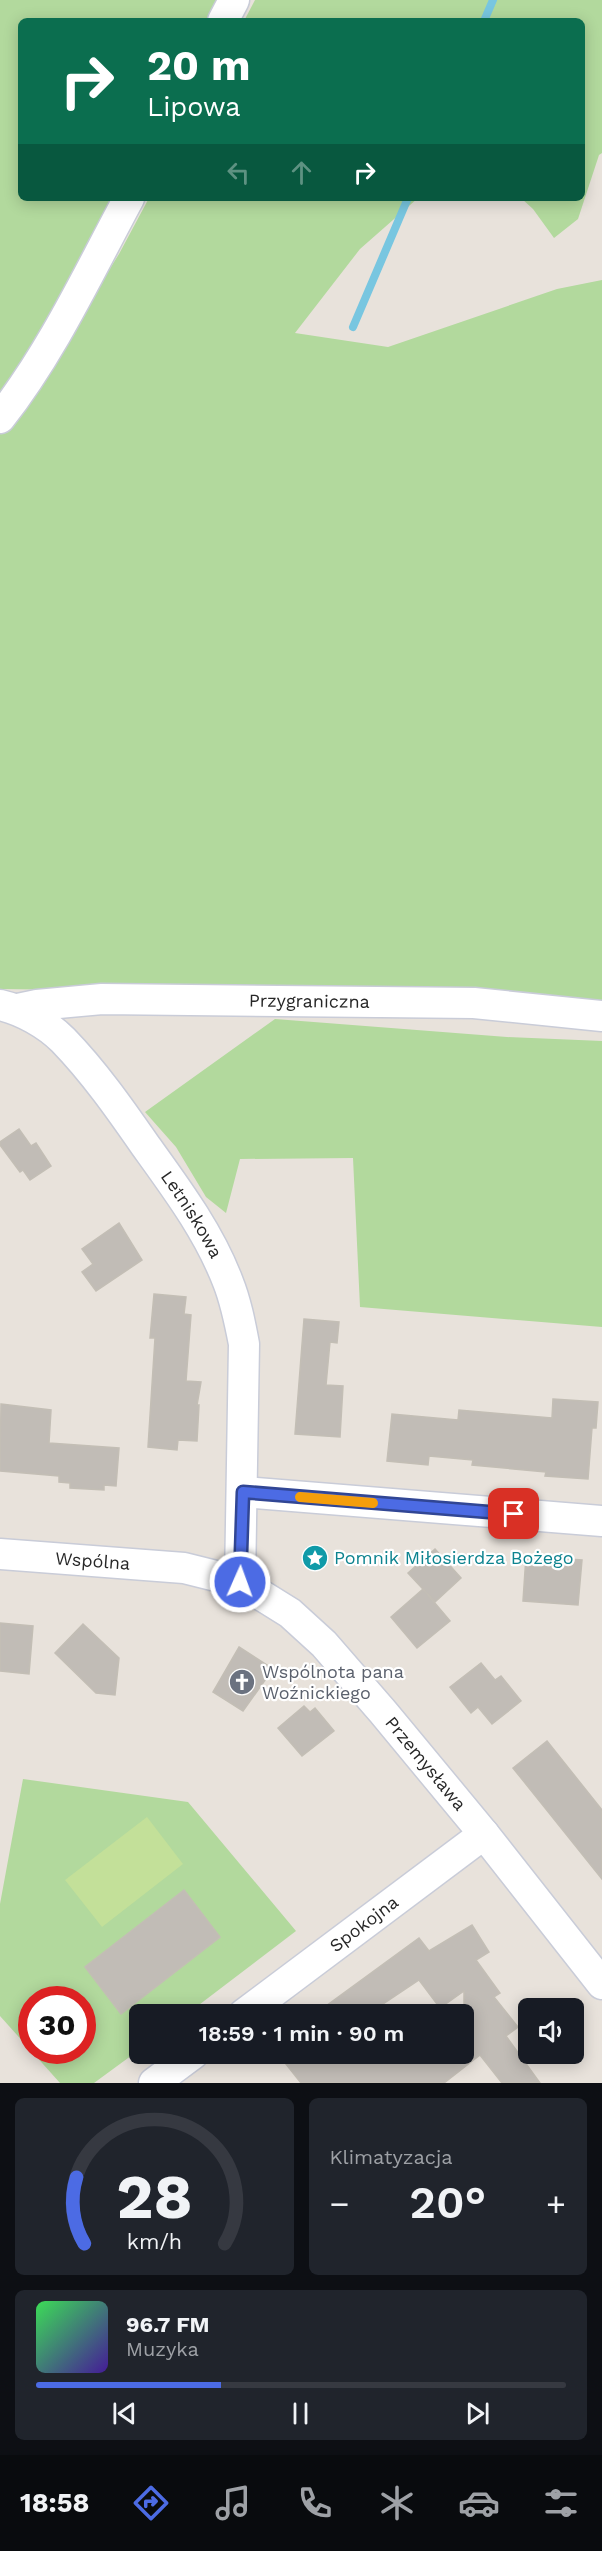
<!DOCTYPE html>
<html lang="pl">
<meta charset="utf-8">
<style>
body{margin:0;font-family:"Work Sans",sans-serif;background:#20242c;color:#f1f3f6;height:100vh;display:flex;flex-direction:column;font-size:22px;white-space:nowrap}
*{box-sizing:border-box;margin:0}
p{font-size:20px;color:#9ea1a6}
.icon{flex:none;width:33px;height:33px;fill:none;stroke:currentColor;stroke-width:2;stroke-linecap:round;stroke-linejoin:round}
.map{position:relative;height:2083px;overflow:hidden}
.sheet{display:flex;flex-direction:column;gap:15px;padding:15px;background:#0d0f14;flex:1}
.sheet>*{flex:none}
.top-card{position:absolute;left:18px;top:18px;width:567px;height:183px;border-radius:9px;box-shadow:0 3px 15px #0003;background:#0b6e4f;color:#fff;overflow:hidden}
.buttons{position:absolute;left:518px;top:1998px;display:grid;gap:12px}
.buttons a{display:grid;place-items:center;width:66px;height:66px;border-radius:9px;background:#171b24;box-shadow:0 3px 15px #0003;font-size:30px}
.speed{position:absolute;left:18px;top:1986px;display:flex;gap:12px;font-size:30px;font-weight:700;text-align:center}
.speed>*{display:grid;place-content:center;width:78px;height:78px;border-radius:50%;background:#171b24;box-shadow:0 3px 15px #0003;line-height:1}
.speed .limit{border:9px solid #d22;background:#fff;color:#111}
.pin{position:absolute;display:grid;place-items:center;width:51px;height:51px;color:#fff;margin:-26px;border-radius:12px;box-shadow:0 3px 9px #0006}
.me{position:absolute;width:66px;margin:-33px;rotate:2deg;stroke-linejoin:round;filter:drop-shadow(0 0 4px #0008)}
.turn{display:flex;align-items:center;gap:21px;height:126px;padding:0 30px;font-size:27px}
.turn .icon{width:78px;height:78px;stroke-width:2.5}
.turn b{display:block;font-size:42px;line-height:51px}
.lanes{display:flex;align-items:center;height:57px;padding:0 30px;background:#0003;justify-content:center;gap:30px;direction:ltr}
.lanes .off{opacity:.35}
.big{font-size:45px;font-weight:600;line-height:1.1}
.sheet .tile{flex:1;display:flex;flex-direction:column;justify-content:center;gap:9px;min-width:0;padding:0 21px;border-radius:9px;background:#20242c}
.sheet .dial{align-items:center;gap:0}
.dial svg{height:156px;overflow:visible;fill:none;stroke:#363941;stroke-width:7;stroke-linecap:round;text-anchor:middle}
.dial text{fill:#f1f3f6;stroke:none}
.song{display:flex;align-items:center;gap:18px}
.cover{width:72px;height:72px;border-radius:9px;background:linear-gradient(135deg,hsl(130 70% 55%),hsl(260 70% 35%))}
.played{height:6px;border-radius:3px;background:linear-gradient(90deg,#4c6be4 35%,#363941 35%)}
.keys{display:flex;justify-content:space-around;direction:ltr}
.heat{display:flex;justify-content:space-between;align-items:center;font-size:33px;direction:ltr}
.sheet .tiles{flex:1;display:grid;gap:15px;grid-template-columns:1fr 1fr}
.tile:last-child{grid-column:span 2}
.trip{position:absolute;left:129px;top:2004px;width:345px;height:60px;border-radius:9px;background:#171b24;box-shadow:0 3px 15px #0003;font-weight:600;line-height:60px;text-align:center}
.tab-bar{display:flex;height:96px;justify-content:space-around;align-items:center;background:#090b0e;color:#9ea1a6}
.tab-bar .icon{width:42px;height:42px}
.tab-bar .current{color:#4c6be4}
.tab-bar b{font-size:27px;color:#f1f3f6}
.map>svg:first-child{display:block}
</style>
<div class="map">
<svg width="602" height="2083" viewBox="0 0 602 2083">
<rect width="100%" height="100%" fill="#e8e2db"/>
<!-- green -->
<g fill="#b2d99d" fill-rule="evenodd">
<polygon points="0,0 224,0 212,21 21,21 21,198 118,198 20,368 0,392"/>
<polygon points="255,0 602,0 602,153 599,155 578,219 554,238 533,209 521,198 582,198 582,21 244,21"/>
<polygon points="149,198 418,198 360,249 295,333 388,347 557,289 602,280 602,1006 458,995 0,989 0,432 58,351 119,254"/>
<polygon points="275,1019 507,1037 602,1041 602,1327 360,1307 353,1158 240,1159 226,1213 206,1197 176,1147 145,1112"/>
<path d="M23,1779L188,1802L296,1931L187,2014H140L139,2050L94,2083H60L0,2016V1904ZM32,2000H82V2050H32Z"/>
</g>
<!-- pitch -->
<polygon fill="#c3e099" points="147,1817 183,1864 102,1927 65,1880"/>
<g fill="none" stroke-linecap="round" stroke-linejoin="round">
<!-- stream -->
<g stroke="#78c6e0" stroke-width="8">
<polyline points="484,21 493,0"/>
<polyline points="353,327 408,198"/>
</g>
</g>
<!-- building -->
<g fill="#c1bcb6" stroke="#c3beb5" stroke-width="1.5">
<polygon points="19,1129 31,1146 36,1143 51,1166 30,1180 23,1170 20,1172 0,1145 0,1142"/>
<polygon points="119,1223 142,1260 96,1291 82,1272 93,1264 82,1249"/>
<polygon points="154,1294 186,1297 184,1314 191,1315 186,1381 201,1382 197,1405 199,1405 197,1441 178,1440 177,1450 148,1447 155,1338 150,1338"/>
<polygon points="304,1319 339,1322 337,1343 330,1342 326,1385 343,1386 340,1437 295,1434"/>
<polygon points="553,1399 598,1402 596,1428 592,1428 588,1479 545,1476 546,1472 472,1465 473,1460 429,1456 428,1465 387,1461 392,1414 458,1420 459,1410 552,1418"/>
<polygon points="1,1404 51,1410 49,1443 119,1448 116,1486 104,1485 104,1490 70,1488 70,1483 59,1482 59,1476 0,1471"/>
<polygon points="435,1549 461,1578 435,1602 408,1573"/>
<polygon points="526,1556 582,1560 578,1605 523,1601"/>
<polygon points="423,1589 450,1621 417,1648 391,1617"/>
<polygon points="0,1623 33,1626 29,1674 0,1671"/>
<polygon points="83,1624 119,1658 115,1695 96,1693 55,1653"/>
<polygon points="239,1647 273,1669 243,1711 213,1692"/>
<polygon points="481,1663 495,1680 501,1676 521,1701 492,1724 478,1707 471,1713 450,1687"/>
<polygon points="304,1706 310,1712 315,1708 334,1731 302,1756 278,1728"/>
<polygon points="547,1741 602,1810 602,1879 513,1768"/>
<polygon points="184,1890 220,1937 121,2014 85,1967"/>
<polygon points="472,1925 489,1952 476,1960 500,1993 494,1997 518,2027 506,2036 540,2083 502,2083 480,2055 444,2083 301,2083 278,2054 474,2054 464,2040 464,1991 440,2008 419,1980 368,2014 315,2014 419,1938 429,1951"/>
</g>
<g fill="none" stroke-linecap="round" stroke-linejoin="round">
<!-- minor casing -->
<g stroke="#c9ccd8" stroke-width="33">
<g id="minor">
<polyline points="223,21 234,0"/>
<path d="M0,418C52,352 89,272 129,198"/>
<path id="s1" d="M0,1005C22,1010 47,1024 63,1040C94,1072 120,1109 145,1145C176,1188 209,1232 228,1282C236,1302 240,1323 244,1344L240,1582"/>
<path id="s2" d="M18,1009L37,1005L102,999L474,1003L602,1016"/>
<polyline points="243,1492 602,1521"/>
<path id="s3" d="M0,1554L184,1568L240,1582L290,1613L324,1644L383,1712L484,1834L602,1984"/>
<path id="s4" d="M244,2014L484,1834"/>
<polyline points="154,2083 193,2054"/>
</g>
</g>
<!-- minor -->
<use href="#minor" stroke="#fff" stroke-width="30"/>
</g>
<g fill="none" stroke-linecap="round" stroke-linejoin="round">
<!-- route casing -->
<g stroke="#314694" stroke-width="15">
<polyline id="route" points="240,1582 243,1492 514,1514"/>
</g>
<!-- route -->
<use href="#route" stroke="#4c6be4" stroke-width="10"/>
<!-- slow -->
<polyline stroke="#f59e0b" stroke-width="10" points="300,1497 373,1503"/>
</g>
<!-- icons -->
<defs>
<g id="sight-disc" transform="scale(1.35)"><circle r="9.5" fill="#0f9aa8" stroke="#fff"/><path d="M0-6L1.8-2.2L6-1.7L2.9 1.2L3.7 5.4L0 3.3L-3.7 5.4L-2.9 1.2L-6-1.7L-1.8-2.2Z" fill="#fff"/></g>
<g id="church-disc" transform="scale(1.35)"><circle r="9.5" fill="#6b7280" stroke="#fff"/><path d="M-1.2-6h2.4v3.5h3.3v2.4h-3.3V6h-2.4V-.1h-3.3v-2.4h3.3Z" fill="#fff"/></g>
</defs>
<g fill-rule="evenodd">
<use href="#sight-disc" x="315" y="1558"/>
<use href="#church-disc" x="242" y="1682"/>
</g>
<g text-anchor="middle" stroke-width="4.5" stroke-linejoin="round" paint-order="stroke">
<!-- street labels -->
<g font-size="18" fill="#272727" stroke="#fff">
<text dy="6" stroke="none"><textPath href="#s2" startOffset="292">Przygraniczna</textPath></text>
<text dy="6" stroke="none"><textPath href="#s1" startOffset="290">Letniskowa</textPath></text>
<text dy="6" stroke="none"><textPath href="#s3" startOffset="93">Wspólna</textPath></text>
<text dy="6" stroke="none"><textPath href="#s3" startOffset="504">Przemysława</textPath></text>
<text dy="6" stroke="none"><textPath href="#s4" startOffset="150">Spokojna</textPath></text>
</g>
<!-- culture labels -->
<g font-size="18" fill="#0d838f" stroke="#fff" text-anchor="start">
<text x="334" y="1564">Pomnik Miłosierdza Bożego</text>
</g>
<!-- worship labels -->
<g font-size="18" fill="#5b616d" stroke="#fff" text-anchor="start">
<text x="262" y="1678">Wspólnota pana<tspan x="262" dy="21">Woźnickiego</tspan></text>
</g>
</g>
</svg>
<div class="buttons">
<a><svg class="icon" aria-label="sound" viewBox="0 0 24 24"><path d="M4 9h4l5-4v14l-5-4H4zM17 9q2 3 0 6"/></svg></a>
</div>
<div class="speed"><div class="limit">30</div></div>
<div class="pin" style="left:514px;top:1514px;background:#d93025"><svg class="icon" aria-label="arrive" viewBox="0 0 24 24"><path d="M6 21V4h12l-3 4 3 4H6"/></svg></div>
<svg class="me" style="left:240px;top:1582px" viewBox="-20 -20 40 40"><circle r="17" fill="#4c6be4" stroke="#fff" stroke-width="3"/><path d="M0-11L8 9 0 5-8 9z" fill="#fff"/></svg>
<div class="trip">18:59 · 1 min · 90 m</div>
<div class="top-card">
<div class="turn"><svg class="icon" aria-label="right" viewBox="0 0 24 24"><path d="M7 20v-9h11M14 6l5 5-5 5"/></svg><div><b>20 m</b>Lipowa</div></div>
<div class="lanes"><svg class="icon off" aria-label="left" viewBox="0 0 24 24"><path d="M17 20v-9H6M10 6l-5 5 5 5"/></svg><svg class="icon off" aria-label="ahead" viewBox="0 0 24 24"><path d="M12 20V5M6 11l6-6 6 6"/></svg><svg class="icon" aria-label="right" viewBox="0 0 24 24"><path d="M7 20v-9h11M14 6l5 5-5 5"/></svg></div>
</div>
</div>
<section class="sheet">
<div class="tiles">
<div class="tile dial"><svg viewBox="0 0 100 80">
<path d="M14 69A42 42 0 1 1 86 69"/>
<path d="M14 69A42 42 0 0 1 10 35" stroke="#4c6be4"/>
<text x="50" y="56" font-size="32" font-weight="700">28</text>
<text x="50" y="72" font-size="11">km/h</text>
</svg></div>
<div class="tile"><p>Klimatyzacja</p>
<div class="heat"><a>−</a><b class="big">20°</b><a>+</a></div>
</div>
<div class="tile">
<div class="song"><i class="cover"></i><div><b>96.7 FM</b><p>Muzyka</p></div></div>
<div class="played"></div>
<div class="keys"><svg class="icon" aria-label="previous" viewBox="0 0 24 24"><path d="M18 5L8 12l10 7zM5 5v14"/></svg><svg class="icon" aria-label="pause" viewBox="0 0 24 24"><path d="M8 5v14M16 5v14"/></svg><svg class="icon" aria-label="next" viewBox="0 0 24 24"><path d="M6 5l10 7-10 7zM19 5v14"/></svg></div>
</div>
</div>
</section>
<nav class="tab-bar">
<b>18:58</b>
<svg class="icon current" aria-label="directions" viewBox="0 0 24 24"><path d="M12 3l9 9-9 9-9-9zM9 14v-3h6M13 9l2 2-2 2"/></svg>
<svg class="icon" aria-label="music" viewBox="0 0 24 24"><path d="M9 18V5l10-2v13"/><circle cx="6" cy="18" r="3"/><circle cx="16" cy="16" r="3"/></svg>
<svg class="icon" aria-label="phone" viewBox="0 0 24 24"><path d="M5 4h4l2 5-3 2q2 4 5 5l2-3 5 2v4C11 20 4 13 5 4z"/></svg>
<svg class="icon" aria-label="climate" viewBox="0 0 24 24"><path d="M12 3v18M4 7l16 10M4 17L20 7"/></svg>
<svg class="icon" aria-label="car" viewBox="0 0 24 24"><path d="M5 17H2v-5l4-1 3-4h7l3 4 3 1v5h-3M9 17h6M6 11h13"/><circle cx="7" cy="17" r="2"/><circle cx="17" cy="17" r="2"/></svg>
<svg class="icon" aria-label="filters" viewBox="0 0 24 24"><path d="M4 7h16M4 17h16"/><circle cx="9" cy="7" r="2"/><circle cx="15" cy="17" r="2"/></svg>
</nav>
